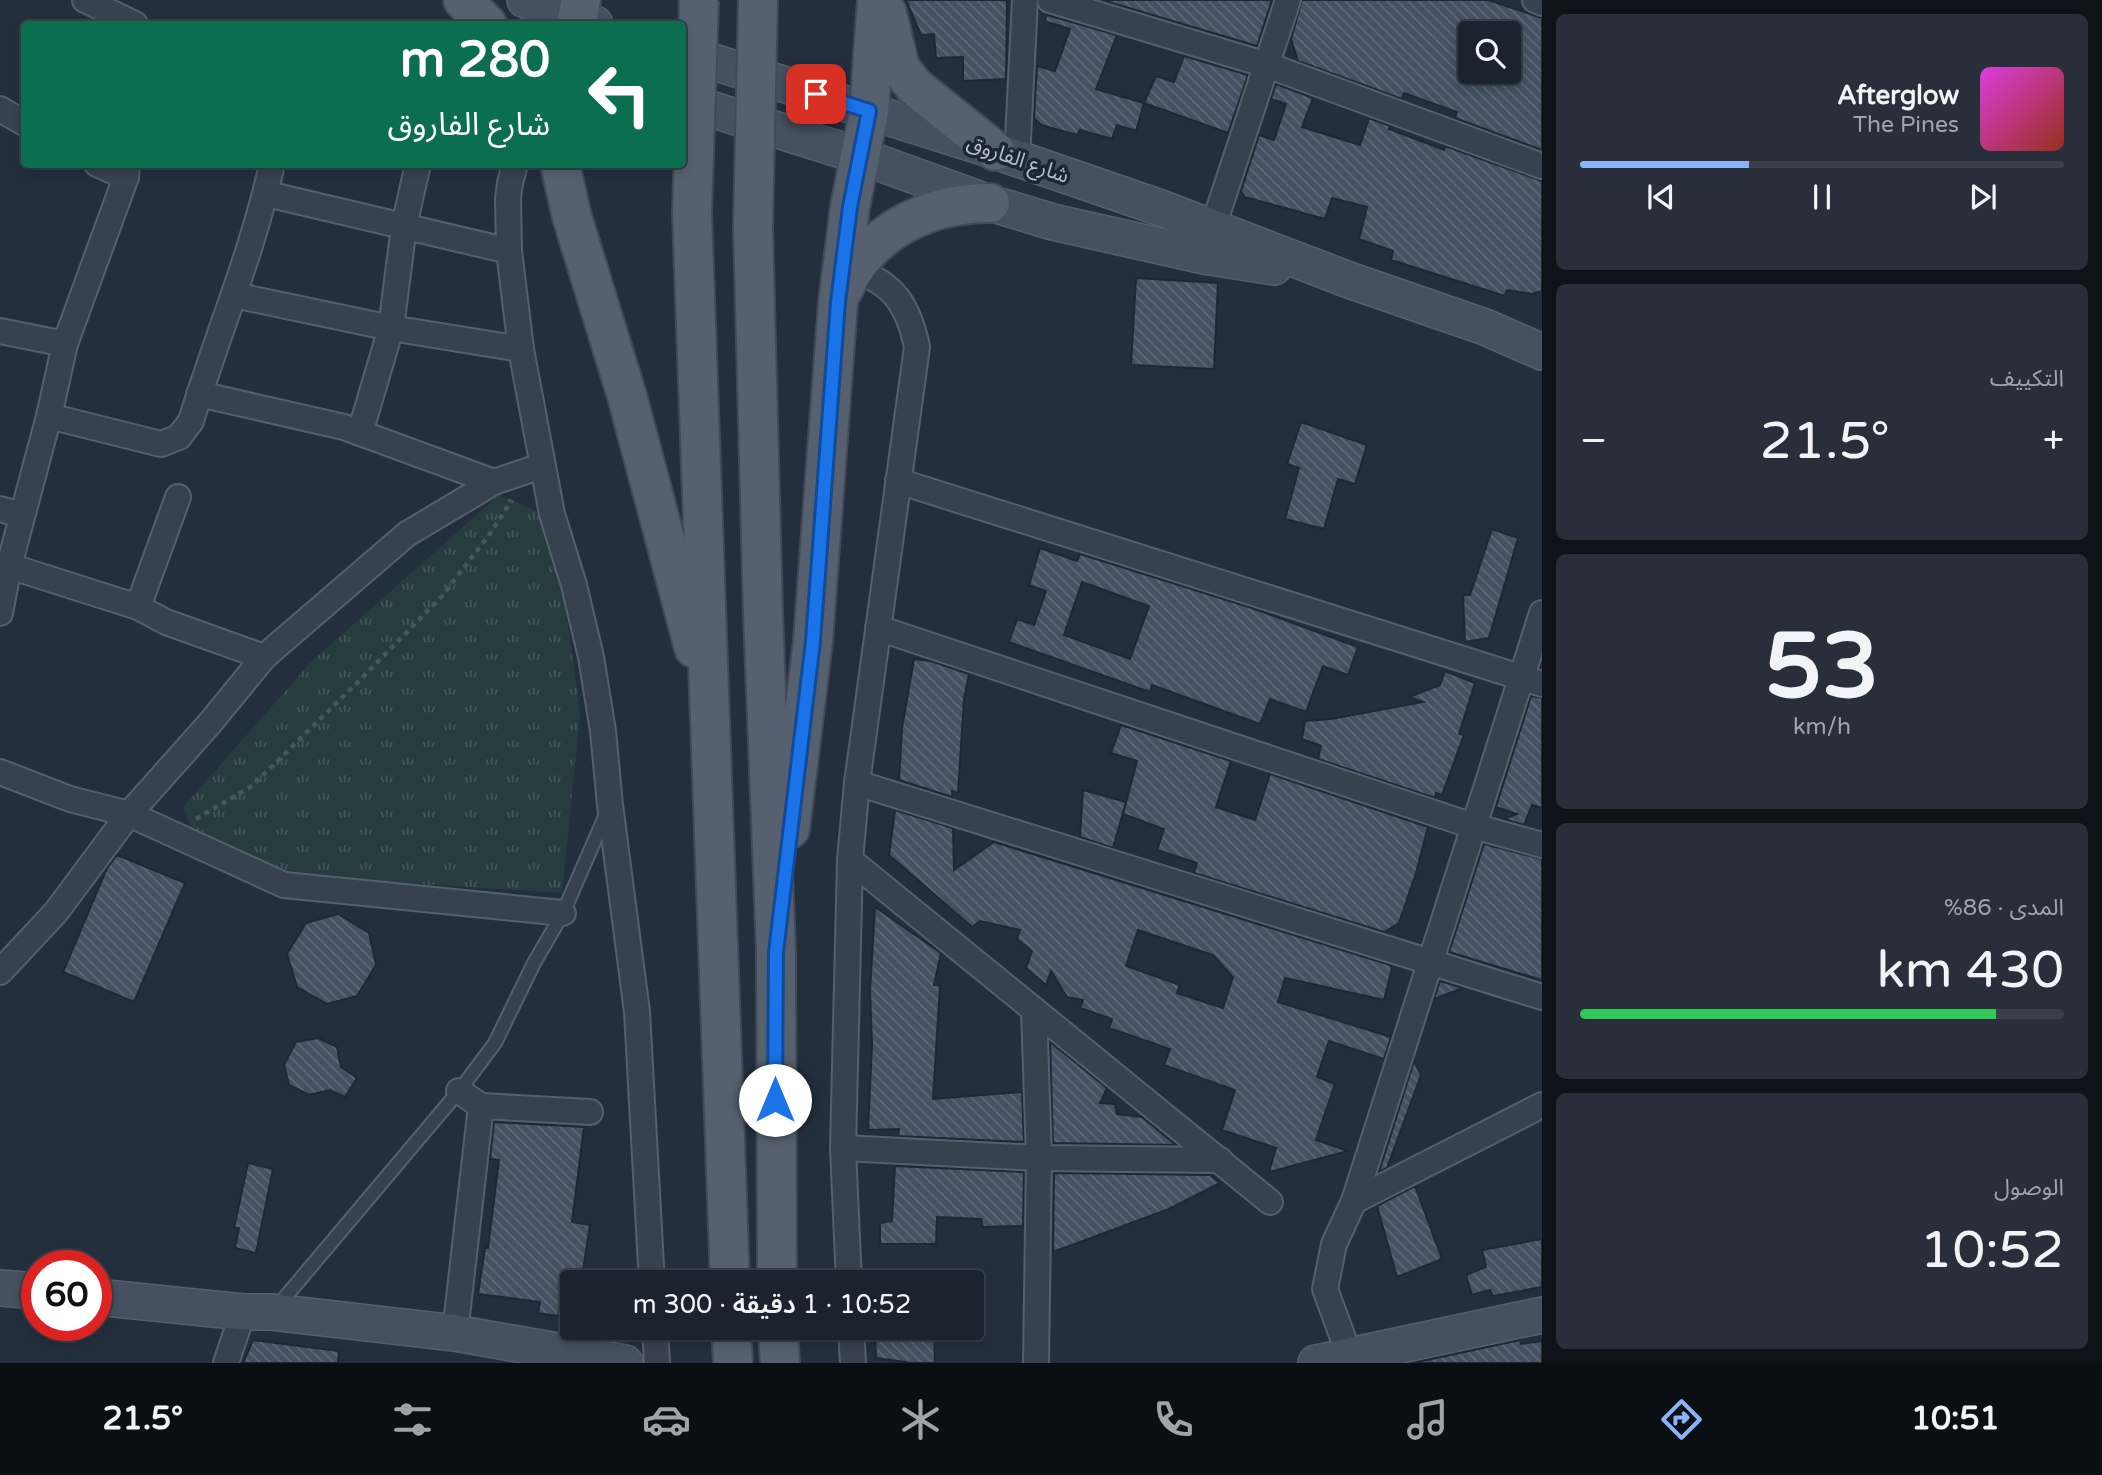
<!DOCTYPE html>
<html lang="ar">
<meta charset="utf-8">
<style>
body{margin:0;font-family:"Varela Round","Noto Sans Arabic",sans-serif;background:#282f3a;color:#f1f3f6;direction:rtl;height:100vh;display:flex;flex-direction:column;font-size:26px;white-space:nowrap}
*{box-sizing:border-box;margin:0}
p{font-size:23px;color:#a0a4aa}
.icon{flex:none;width:38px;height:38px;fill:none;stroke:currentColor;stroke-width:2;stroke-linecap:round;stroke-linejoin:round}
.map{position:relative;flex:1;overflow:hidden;direction:ltr}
.sheet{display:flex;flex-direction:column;gap:14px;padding:14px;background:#0f1319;width:560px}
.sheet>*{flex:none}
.banner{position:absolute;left:21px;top:21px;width:665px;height:147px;border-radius:7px;box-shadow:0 4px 10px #0003,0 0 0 2px #39404a;direction:rtl;background:#0b6e4f;color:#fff;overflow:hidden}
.controls{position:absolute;left:1458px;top:21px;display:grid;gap:14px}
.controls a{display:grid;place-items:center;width:63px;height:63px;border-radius:7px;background:#1b232e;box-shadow:0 4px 10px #0003,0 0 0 2px #39404a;font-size:35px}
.speed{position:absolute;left:21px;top:1250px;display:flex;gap:14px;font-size:35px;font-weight:700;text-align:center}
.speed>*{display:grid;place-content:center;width:91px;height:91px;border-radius:50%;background:#1b232e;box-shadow:0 4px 10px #0003,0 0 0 2px #39404a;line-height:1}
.speed .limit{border:10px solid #d22;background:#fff;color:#111}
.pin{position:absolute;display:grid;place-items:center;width:60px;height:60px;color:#fff;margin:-30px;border-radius:14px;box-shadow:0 4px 10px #0006}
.me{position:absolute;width:77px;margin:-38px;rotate:0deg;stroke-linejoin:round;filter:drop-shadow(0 0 5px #0008)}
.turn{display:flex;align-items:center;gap:24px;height:147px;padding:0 21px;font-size:32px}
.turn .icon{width:91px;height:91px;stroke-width:2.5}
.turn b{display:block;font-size:49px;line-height:60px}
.big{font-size:52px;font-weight:600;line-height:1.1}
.sheet .widget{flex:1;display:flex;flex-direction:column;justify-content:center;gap:10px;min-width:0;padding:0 24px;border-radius:10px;background:#282f3a}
.sheet .dial{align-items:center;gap:0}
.dial b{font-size:91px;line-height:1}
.song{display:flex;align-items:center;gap:21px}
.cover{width:84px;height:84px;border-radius:10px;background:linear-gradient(135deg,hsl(300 70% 55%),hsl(10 70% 35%))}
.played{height:7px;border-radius:4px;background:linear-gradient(90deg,#8ab4f8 35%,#39404a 35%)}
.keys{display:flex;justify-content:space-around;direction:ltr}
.heat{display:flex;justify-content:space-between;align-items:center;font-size:38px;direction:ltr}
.charge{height:10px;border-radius:5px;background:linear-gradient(90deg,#34c759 86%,#39404a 0)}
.trip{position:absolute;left:560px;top:1270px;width:424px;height:70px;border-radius:7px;background:#1b232e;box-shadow:0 4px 10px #0003,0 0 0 2px #39404a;font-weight:600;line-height:70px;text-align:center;direction:rtl}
.dock{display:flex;height:112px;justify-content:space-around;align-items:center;background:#0b0e12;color:#a0a4aa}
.dock .icon{width:49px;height:49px}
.dock .selected{color:#8ab4f8}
.dock b{font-size:32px;color:#f1f3f6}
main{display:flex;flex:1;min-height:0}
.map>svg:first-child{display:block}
</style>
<main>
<section class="sheet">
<div class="widget">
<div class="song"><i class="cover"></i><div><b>Afterglow</b><p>The Pines</p></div></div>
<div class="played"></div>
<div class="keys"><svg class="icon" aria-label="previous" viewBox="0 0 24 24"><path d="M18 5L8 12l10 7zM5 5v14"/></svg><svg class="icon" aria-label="pause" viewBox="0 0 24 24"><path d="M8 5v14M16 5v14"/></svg><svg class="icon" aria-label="next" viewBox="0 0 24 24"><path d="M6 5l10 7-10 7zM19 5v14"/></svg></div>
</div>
<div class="widget"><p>التكييف</p>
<div class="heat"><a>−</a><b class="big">21.5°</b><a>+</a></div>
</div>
<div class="widget dial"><b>53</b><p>km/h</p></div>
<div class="widget"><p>المدى · 86%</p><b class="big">430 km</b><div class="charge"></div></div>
<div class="widget"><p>الوصول</p><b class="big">10:52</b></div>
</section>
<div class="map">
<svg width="1542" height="1363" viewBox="0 0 1542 1363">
<defs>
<pattern id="grass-tufts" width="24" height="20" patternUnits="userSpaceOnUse" patternTransform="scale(1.75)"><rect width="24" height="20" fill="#263c3f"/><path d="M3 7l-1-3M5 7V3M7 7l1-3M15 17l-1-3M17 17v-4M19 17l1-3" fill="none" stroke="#435659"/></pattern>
<pattern id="building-back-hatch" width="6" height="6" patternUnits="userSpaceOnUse" patternTransform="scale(1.75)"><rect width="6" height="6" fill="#455162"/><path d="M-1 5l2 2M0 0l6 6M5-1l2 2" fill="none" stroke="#5d6877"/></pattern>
</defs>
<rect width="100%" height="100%" fill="#242f3e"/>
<!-- grass -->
<polygon fill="url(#grass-tufts)" points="499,495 539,512 562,578 580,714 562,893 294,876 191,827 183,807 312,661"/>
<!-- building -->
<g fill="url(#building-back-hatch)" stroke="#1f2835" stroke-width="2" fill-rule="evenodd">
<polygon points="906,0 1007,0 1006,79 963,81 963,57 936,58 934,34 921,35"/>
<polygon points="1102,0 1272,0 1257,46"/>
<path d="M1302,0H1488L1542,18V150L1455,118L1457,112L1404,93L1402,99L1298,61L1291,39ZM1470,33H1508V72H1470Z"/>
<polygon points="1047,15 1117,35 1096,89 1144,103 1136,131 1117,125 1112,139 1080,130 1077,135 1041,125 1034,118 1037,66 1055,71 1070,29 1044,21"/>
<polygon points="1184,56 1248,75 1228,133 1144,103 1156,76 1174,82"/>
<polygon points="1276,84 1313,98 1302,127 1360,145 1369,118 1390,126 1389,129 1444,150 1445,146 1542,181 1542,291 1532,294 1507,290 1505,296 1391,260 1393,251 1359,239 1367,207 1332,198 1325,219 1245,197 1241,191 1259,135 1274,140 1286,104 1271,99"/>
<polygon points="1136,278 1218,283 1214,369 1131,365"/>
<polygon points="1301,422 1367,445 1355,484 1338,479 1324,529 1285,519 1299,468 1287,464"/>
<polygon points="1492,529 1518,538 1489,638 1465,642 1463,595 1470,595"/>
<path d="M1040,548L1077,561L1080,554L1252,608L1358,647L1348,675L1323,666L1306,712L1270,699L1260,724L1152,685L1150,692L1009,642L1017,619L1034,625L1046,591L1029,585ZM1082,582L1149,606L1130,659L1064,635Z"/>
<polygon points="914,659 931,661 969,674 964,699 958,793 952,791 952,797 899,780 902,728"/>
<polygon points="1445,671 1475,683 1459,734 1464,735 1442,795 1436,793 1435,798 1318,759 1321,746 1302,739 1305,721 1331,719 1423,702 1409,697 1440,685"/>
<polygon points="1531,696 1542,698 1542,808 1532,805 1524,825 1504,819 1517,814 1496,807"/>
<polygon points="1121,725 1231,761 1216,807 1255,820 1270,774 1428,827 1416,873 1399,923 1384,932 1194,873 1197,863 1157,850 1164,829 1123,814 1137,761 1111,753"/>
<polygon points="1083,790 1126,802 1113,848 1080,837"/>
<path d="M895,810L953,828L954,870L994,842L1390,965L1392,968L1384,1000L1285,978L1278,1002L1391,1037L1384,1059L1329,1041L1317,1077L1335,1084L1316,1140L1348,1151L1269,1172L1276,1148L1222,1130L1235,1090L1164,1065L1170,1049L1109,1028L1112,1019L1080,1008L1083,1000L1067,997L1051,971L1046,985L1026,968L1032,951L1017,939L1020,930L980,921L972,927L889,855ZM1138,930L1213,955L1233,977L1223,1008L1177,993L1180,985L1126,966Z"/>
<polygon points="1484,844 1542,859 1542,980 1449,952"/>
<polygon points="117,855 185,883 134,1002 63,972 107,868"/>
<polygon points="875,907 941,953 934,985 940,985 933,1099 1022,1092 1024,1142 898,1136 899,1129 868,1130 872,1045 870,991"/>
<polygon points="338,914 369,933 376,965 357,996 327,1004 297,987 287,954 306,923"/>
<polygon points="1440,981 1463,988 1434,999"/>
<polygon points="318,1038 337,1047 341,1067 357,1078 345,1097 330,1090 309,1095 289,1085 284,1065 296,1042"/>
<polygon points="1050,1042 1107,1088 1100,1103 1115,1104 1117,1114 1142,1117 1176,1145 1053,1143"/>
<polygon points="1414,1061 1421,1075 1387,1168 1379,1172"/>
<polygon points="494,1122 584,1127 572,1222 590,1225 581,1283 572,1283 572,1307 560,1305 558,1316 538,1313 540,1302 478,1294 485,1248 488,1248 499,1160 490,1159"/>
<polygon points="248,1163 273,1169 256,1253 235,1248 239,1228 234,1228"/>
<polygon points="895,1166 1024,1172 1023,1226 983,1227 981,1219 937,1217 936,1244 880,1244 880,1223 892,1221"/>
<polygon points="1054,1173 1210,1175 1220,1183 1169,1209 1053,1252"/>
<polygon points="1415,1186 1442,1259 1397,1277 1377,1206"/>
<polygon points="1542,1239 1542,1287 1493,1296 1490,1290 1472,1295 1466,1275 1486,1267 1482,1250"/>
<polygon points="875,1328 934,1328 935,1363 913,1363 876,1358"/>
<polygon points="253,1340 339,1351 338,1363 243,1363"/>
<polygon points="1520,1340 1521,1344 1542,1341 1542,1363 1413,1363"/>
</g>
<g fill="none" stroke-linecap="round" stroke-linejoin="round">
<!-- lane casing -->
<g stroke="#565f6c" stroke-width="16">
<polyline id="lane" points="276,1308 459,1091 495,1043 534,963 563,913 607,812"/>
</g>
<!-- street casing -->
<g stroke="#565f6c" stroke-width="28">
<g id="street">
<polyline points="85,0 135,24"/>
<polyline points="1050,0 1267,65 1542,166"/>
<polyline points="1535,0 1542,3"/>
<polyline points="0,109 24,123"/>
<polyline points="1017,159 1025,0"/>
<polyline points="97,164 126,177"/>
<polyline points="515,164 510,183 508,198 509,251 521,349 552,514 574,585 591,657 603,731 610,805 637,1012 652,1283"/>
<polyline points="267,194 509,251"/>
<polyline points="1213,227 1288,0"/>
<polyline points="234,295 391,328 521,349"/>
<polyline points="0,331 65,344"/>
<polyline points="199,394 344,427 494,482"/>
<path d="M49,416L161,444L179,437L191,421C217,335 253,252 272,164"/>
<polyline points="360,433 391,328 404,226 418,164"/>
<polyline points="898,481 1542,684"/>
<polyline points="0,509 22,515"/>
<polyline points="9,566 138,607 166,622 264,657"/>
<polyline points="138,607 178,497"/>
<polyline points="0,613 9,566 49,416 65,344 126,177 127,164"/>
<polyline points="878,628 1473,826 1542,845"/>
<polyline points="0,772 70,799 129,814 284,885 563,913"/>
<polyline points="857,783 1542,997"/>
<polyline points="850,860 1270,1202"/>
<polyline points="0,972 56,912 129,814 210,723 264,657 407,534 494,482 541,466"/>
<polyline points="1034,1010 1039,1158 1036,1363"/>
<polyline points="459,1091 481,1106 590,1112"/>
<polyline points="843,1148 1039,1158 1220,1160"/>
<polyline points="1354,1201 1542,1105"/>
<path d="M849,1283L843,1148L850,860L857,783L917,347C909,308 894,281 853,271"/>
<polyline points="655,1328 657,1363"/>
<polyline points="851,1328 853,1363"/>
<polyline points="455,1333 481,1106"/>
<polyline points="1350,1357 1325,1289 1334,1244 1354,1201 1542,613"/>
<polyline points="226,1363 243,1312"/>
</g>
</g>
<!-- secondary casing -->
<g stroke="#565f6c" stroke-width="38">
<g id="secondary">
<polyline points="525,0 595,24"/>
<polyline points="682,52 995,151 1161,208 1349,280 1485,327 1542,352"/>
<polyline points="682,100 860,156 990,203 1053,222 1204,256 1274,267"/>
<polyline points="0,1288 37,1291"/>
<polyline points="96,1297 243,1312 272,1312 455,1333 625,1363"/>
<polyline points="1316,1363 1542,1315"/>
</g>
</g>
<!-- primary casing -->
<g stroke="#414a57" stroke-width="42">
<g id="primary">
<polyline points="463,0 487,24"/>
<polyline points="887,13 900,68 914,86 995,151"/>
<polyline points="576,24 581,0"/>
<polyline points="560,164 572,217 627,396 694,648"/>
<polyline points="692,213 730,1283"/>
<polyline points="753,227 763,613 776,952 777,1283"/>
<path d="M843,290C869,231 928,203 990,203"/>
<polyline points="790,829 813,641 838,302 850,207 869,111 877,0"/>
<polyline points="731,1328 733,1363"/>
<polyline points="778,1328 780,1363"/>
</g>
</g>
<!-- path -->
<polyline stroke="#44595c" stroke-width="4.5" stroke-dasharray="5 5" stroke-linecap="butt" points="196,819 252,786 356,684 442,596 489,535 512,500"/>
<!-- lane -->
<use href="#lane" stroke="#38414e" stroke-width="12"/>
<!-- street -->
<use href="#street" stroke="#38414e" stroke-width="24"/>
<!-- secondary -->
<use href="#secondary" stroke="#465061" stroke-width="35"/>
<!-- primary -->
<use href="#primary" stroke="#56606e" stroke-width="38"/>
<!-- primary-bridge casing -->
<g stroke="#414a57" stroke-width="42" stroke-linecap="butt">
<g id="primary-bridge">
<polyline points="692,213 699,0"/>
<polyline points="753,227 758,0"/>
</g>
</g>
<!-- primary-bridge -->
<use href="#primary-bridge" stroke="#56606e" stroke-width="38"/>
</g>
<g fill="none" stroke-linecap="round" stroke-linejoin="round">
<!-- route casing -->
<g stroke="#114b97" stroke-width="18">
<polyline id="route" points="775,1100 776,952 813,641 838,302 850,207 869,111 816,94"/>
</g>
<!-- route -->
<use href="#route" stroke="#1a73e8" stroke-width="12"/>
</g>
<g text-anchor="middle" stroke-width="7" stroke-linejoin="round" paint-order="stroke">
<!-- street labels -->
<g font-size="21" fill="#b4bcc9" stroke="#1d2633">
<text transform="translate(1018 159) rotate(19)" y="7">شارع الفاروق</text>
</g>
</g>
</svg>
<div class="controls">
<a><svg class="icon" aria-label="search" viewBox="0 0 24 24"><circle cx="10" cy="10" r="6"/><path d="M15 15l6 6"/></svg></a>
</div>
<div class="speed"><div class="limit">60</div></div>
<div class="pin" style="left:816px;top:94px;background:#d93025"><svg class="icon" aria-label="arrive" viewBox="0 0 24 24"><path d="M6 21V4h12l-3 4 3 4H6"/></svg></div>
<svg class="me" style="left:775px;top:1100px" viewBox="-20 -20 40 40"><circle r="19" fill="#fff"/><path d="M0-13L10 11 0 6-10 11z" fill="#1a73e8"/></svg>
<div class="trip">10:52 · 1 دقيقة · 300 m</div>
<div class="banner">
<div class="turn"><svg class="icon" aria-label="left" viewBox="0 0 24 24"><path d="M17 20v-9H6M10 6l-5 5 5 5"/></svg><div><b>280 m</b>شارع الفاروق</div></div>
</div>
</div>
</main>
<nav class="dock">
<b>10:51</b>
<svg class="icon selected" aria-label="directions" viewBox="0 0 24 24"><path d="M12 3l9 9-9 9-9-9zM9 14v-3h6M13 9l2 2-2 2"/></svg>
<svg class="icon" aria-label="music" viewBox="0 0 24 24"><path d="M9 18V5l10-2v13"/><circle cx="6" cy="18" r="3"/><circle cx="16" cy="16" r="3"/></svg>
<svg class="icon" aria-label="phone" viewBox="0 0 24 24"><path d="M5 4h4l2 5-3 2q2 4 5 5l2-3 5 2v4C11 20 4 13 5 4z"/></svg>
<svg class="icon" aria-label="climate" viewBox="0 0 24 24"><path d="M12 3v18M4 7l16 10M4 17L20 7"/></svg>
<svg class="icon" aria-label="car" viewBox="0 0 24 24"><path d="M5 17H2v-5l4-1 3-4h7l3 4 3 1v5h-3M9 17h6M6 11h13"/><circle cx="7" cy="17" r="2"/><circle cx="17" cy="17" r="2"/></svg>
<svg class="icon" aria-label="filters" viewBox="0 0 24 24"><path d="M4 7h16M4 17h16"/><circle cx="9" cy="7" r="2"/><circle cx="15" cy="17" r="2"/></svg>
<b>21.5°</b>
</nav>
